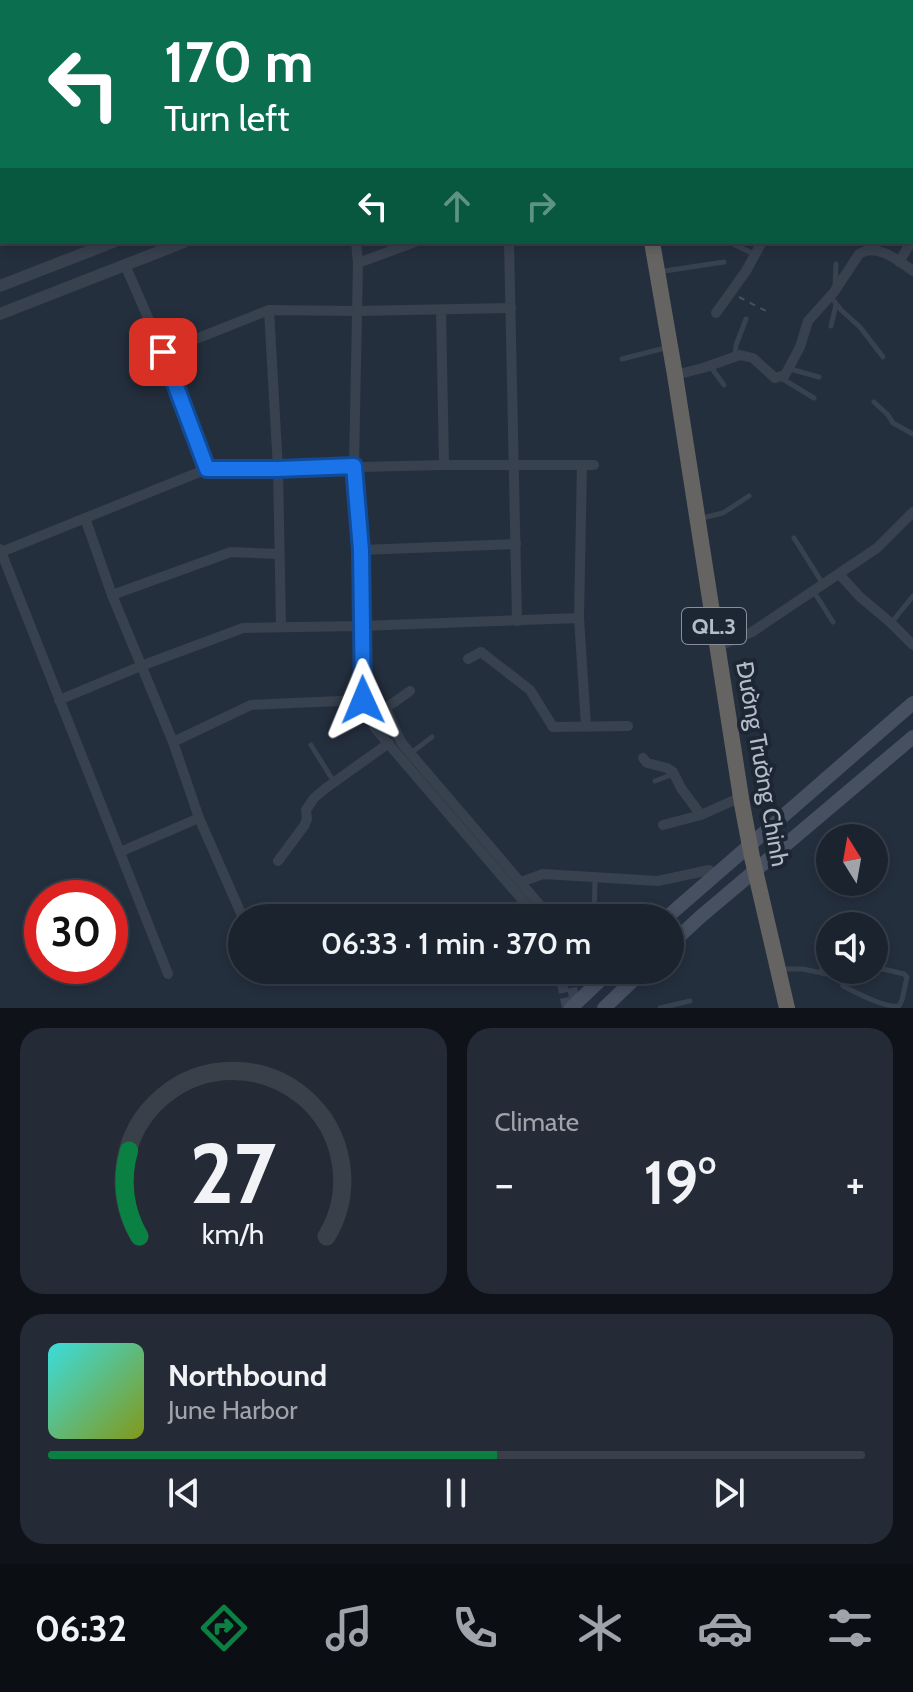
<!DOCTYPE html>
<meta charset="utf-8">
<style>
body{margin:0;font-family:Cabin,sans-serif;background:#242b36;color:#f1f3f6;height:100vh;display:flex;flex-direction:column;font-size:30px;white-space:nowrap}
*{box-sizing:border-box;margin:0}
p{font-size:26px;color:#a0a4aa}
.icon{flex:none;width:44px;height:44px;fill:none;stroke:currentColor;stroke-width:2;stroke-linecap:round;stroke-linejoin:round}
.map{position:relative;height:1008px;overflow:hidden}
.drawer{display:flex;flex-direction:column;gap:20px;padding:20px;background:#0f1319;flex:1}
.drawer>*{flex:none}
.top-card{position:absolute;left:0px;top:0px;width:914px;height:244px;box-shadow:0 4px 12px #0003,0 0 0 2px #39404a;background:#0b6e4f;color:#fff;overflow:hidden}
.needle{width:52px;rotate:349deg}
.buttons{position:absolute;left:816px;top:824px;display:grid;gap:16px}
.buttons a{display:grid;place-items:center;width:72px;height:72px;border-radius:50%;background:#1b232e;box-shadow:0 4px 12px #0003,0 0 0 2px #39404a;font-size:40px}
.speed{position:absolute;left:24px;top:880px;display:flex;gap:16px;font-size:40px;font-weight:700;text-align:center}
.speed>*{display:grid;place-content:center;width:104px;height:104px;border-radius:50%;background:#1b232e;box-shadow:0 4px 12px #0003,0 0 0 2px #39404a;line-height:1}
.speed .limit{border:12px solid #d22;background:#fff;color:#111}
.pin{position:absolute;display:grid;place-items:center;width:68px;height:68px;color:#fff;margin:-34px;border-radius:16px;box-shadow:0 4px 12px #0006}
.me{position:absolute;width:88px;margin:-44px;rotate:359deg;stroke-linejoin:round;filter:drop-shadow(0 0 6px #0008)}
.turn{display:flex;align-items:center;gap:28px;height:168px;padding:0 32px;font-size:36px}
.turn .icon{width:104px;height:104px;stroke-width:2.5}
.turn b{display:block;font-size:56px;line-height:68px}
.lanes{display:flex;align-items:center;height:76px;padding:0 32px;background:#0003;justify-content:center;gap:40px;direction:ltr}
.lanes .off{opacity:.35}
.big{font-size:60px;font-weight:600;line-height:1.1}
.drawer .tile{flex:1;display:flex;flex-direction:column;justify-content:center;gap:12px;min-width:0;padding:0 28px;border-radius:24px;background:#242b36}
.drawer .dial{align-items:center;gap:0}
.dial svg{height:208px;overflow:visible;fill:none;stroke:#39404a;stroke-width:7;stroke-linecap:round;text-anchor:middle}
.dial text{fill:#f1f3f6;stroke:none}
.song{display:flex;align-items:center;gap:24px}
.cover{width:96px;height:96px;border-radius:12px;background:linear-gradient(135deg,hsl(180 70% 55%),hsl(70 70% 35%))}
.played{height:8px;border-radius:4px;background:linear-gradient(90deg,#0b8043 55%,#39404a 55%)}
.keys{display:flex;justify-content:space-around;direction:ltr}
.heat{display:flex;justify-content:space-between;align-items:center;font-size:44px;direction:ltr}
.drawer .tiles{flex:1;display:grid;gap:20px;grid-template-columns:1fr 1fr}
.tile:last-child{grid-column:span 2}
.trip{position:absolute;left:228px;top:904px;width:456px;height:80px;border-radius:40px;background:#1b232e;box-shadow:0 4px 12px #0003,0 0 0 2px #39404a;font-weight:600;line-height:80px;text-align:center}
.dock{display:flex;height:128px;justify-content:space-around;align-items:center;background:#0b0e12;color:#a0a4aa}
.dock .icon{width:56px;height:56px}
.dock .on{color:#0b8043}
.dock b{font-size:36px;color:#f1f3f6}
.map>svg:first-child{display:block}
</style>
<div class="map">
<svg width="913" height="1008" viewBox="0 0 913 1008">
<rect width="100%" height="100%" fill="#242f3e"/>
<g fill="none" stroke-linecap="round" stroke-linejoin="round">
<!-- stream -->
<polyline stroke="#17263c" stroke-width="3" points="358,0 358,2"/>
<!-- minor-tunnel -->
<g stroke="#3a4453" stroke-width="10" stroke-dasharray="10 5" stroke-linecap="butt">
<polyline points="569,973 576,1006"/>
<polyline points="562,983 567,1008"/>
</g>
<!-- path -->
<polyline stroke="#3f5557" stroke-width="2" stroke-dasharray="6 6" stroke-linecap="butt" points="739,297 766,311"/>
<!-- service -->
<g stroke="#38414e" stroke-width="5">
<polyline points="755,2 760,0"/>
<polyline points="729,242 754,254"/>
<polyline points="658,272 724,262"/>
<polyline points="835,287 836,264"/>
<polyline points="831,297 841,310 860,327 883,357"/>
<polyline points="831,326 836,305"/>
<polyline points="735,355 736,345 746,319"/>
<polyline points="622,359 665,348"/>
<polyline points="710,366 724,385"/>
<polyline points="790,369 819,377"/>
<polyline points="781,378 814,398"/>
<polyline points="874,402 888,415 893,423 913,434"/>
<polyline points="698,519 723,513 749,496"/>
<polyline points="794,538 823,584"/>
<polyline points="814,592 833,622"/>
<polyline points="892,622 913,596"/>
<polyline points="311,745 334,782"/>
<polyline points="411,753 432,737"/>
<polyline points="655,781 671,775 675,777"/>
<polyline points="594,918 595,879"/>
<path d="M783,969H803L836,976L841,978L843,986C857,993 885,1008 899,1006L902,1000L907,977L904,974L879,968L874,963"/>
<polyline points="821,973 827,942"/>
<polyline points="660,1008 690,1001"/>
</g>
<!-- minor -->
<g stroke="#38414e" stroke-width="10">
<polyline points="718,0 718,2"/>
<polyline points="912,130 913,131"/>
<polyline points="509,242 517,621"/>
<polyline points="899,262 911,242"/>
<polyline points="358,263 415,242"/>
<polyline points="125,265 163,352 207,469"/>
<polyline points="269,310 278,469 281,626"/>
<polyline points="441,310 444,465"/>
<polyline points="716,313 746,271 762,242"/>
<polyline points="163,352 269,310 356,311 511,308"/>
<path d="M675,375L703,368L740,355L753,358L775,378L785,375L800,347L808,321L834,292L859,254C876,242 899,261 913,271"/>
<polyline points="582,465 579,618 586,726"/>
<polyline points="85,518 112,595 173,742 199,818 243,918"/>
<polyline points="0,549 168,974"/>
<polyline points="361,550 516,544"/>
<polyline points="1,552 207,469 278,469 444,465 594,465"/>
<polyline points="839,574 860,597 891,623 913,645"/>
<polyline points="112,595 231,552 278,554"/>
<polyline points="717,647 752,632 877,548 913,512"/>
<polyline points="468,659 481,652 530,690 553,727 628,726"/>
<polyline points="410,691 386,708 401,742 410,753 545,911 549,918"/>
<polyline points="59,700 141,666 243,628 361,626 579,618"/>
<polyline points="374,727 531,910 535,918"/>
<polyline points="173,742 251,705 363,700 361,550 354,466 358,263 356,242"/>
<polyline points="643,758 647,763 667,768 673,772 681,788 701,815"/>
<polyline points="663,825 701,815 741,797"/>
<polyline points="120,852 199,818"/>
<polyline points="278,861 304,826 307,819 306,810 314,798 326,788 389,743"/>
<polyline points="521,882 543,874 658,881 709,870"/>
<polyline points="558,970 562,983"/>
<polyline points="569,970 569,973"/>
</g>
<!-- tertiary -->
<g stroke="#38414e" stroke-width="12">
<polyline points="0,286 113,242"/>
<polyline points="0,314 184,242"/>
</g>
<!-- secondary -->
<g stroke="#465061" stroke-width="14">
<polyline points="912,14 913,14"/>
<polyline points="666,918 913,703"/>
<polyline points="670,945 699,918 913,737"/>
<polyline points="571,1008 611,970"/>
<polyline points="604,1008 644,970"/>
</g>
<!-- trunk -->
<g stroke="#656462" stroke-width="16">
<polyline points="618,0 619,2"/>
<polyline points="652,242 675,375 742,804 752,857 787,1008"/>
</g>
</g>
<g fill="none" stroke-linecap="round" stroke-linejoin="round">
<!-- route casing -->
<g stroke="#114b97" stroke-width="20">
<polyline id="route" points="163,352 207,469 278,469 354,466 361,550 363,700"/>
</g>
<!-- route -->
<use href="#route" stroke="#1a73e8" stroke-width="14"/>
</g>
<g text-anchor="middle" stroke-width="8" stroke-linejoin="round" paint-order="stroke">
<!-- shield labels -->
<rect fill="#1d2633" stroke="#878f9c" stroke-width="2" x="682" y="608" width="64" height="36" rx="6"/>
<g font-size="22" font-weight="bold" fill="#b4bcc9">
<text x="714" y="634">QL.3</text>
</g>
<!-- street labels -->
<g font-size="24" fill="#b4bcc9" stroke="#1d2633">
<text transform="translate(762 764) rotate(80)" y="8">Đường Trường Chinh</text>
</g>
</g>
</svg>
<div class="buttons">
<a><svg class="needle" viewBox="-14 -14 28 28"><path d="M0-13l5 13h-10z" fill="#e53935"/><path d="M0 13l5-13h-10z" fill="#a0a4aa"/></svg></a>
<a><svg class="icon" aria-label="sound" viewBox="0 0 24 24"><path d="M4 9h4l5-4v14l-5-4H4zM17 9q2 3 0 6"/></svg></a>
</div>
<div class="speed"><div class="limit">30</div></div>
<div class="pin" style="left:163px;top:352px;background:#d93025"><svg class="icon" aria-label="arrive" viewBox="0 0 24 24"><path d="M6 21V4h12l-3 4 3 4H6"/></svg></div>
<svg class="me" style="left:363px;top:700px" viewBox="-20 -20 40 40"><path d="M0-17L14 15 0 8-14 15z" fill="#1a73e8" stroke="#fff" stroke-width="4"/></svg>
<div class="trip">06:33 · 1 min · 370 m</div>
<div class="top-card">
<div class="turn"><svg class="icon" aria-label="left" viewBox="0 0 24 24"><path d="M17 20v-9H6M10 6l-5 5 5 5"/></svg><div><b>170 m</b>Turn left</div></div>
<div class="lanes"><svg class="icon" aria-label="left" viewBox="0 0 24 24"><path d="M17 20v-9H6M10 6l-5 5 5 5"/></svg><svg class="icon off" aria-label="ahead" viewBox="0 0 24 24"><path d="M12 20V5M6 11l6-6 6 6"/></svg><svg class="icon off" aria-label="right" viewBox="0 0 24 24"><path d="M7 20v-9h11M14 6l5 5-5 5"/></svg></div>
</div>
</div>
<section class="drawer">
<div class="tiles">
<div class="tile dial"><svg viewBox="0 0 100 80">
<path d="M14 69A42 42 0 1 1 86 69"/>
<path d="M14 69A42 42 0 0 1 10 36" stroke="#0b8043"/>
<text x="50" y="56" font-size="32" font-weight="700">27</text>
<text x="50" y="72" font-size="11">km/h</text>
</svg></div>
<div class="tile"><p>Climate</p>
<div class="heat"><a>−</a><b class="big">19°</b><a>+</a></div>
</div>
<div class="tile">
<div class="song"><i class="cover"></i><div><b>Northbound</b><p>June Harbor</p></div></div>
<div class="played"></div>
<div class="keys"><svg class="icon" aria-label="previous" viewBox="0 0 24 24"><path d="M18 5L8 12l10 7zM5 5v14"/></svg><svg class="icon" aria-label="pause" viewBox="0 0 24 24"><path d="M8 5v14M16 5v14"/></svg><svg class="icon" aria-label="next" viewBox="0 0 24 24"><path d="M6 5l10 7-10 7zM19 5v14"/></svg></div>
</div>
</div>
</section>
<nav class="dock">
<b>06:32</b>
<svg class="icon on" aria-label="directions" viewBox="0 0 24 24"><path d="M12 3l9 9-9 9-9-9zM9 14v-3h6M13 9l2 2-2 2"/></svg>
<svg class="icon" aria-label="music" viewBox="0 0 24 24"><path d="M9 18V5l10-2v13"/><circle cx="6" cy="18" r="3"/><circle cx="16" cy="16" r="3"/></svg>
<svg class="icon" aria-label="phone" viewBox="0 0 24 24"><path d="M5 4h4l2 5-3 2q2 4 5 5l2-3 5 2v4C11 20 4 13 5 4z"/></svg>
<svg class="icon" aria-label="climate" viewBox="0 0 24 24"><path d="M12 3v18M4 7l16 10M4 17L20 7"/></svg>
<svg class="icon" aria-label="car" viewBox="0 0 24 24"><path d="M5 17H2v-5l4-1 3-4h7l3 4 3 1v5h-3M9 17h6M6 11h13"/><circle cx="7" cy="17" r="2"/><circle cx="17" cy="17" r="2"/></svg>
<svg class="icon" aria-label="filters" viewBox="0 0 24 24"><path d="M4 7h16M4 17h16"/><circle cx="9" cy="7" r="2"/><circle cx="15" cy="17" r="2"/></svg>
</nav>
